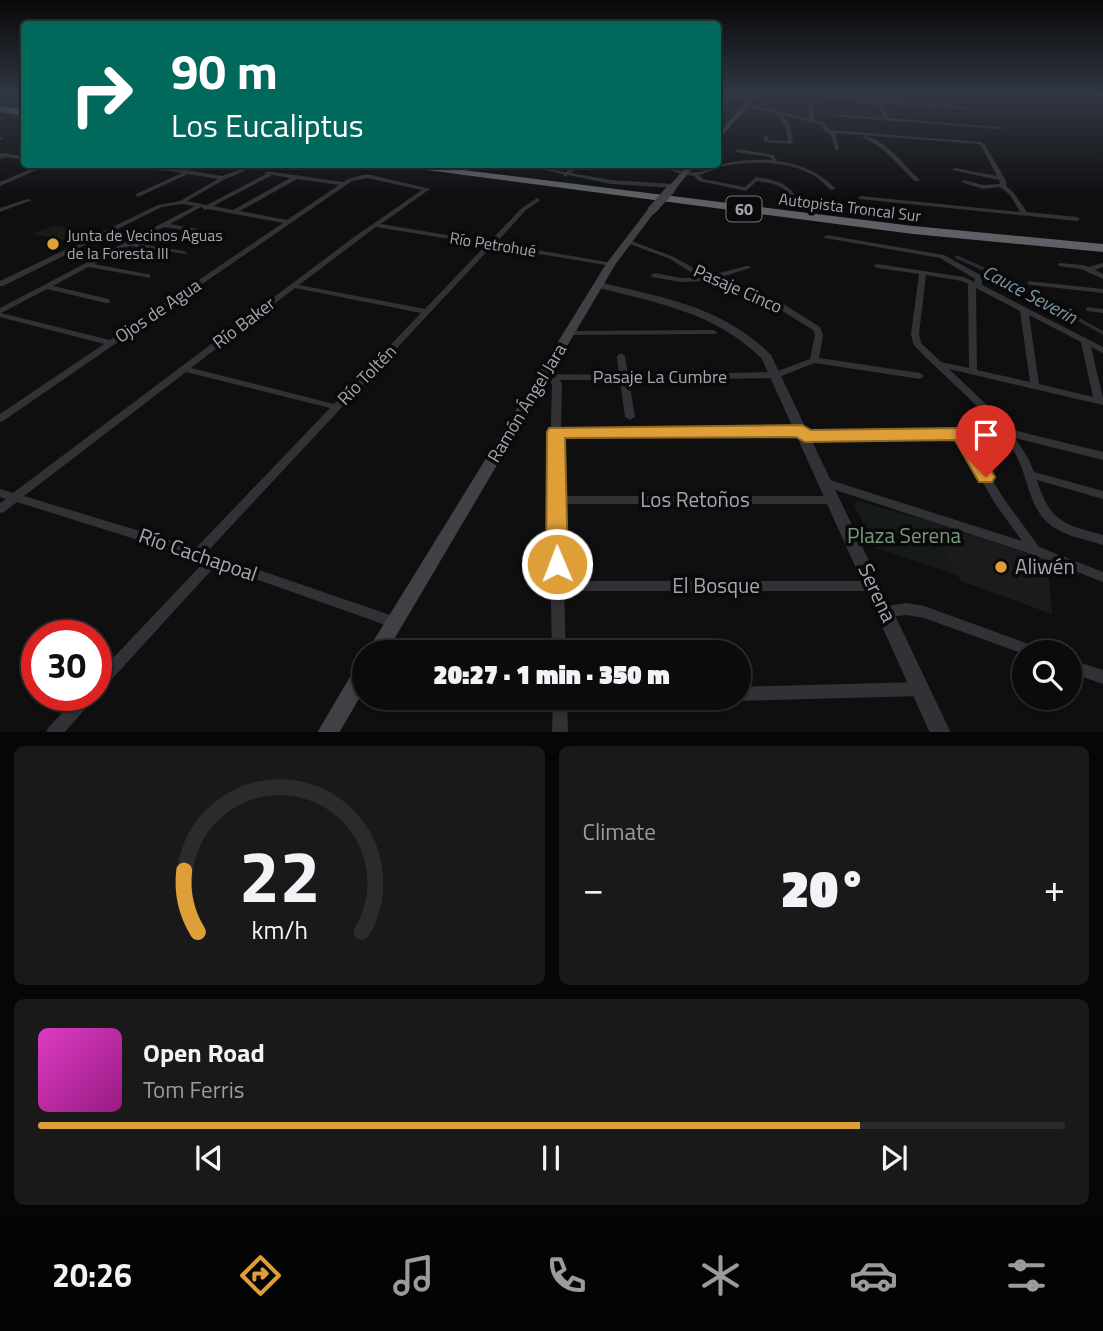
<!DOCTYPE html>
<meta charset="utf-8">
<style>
body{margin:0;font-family:"Titillium Web",sans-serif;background:#19191a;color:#f1f3f6;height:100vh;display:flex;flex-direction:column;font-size:26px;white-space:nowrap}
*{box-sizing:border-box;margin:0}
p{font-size:23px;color:#9a9b9d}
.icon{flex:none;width:38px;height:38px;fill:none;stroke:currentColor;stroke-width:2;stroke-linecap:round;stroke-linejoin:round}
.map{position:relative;height:732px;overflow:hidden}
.sheet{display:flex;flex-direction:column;gap:14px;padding:14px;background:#060607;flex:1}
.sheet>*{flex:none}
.banner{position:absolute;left:21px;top:21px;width:700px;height:147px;border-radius:7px;box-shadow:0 2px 5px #0004,0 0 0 2px #2b2b2d;background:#00695c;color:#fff;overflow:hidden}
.fabs{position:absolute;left:1012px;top:640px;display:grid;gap:14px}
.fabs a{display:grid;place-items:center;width:70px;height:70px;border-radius:50%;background:#0b0b0c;box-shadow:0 2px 5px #0004,0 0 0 2px #2b2b2d;font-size:35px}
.speed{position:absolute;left:21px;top:620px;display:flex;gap:14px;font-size:35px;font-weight:700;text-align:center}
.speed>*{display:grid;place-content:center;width:91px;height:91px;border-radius:50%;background:#0b0b0c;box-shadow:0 2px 5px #0004,0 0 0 2px #2b2b2d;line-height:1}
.speed .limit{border:10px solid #d22;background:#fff;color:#111}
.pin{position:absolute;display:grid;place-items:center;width:60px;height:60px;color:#fff;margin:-72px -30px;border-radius:50% 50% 50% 0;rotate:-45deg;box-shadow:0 0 7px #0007}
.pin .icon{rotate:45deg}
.me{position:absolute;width:77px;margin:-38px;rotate:359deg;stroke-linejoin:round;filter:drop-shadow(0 0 5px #0008)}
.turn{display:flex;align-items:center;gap:24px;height:147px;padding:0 35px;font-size:32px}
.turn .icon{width:91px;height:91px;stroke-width:2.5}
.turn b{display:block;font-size:49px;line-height:60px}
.big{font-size:52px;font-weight:800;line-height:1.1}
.sheet .tile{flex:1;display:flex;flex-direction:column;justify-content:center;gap:10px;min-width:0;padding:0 24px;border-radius:10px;background:#19191a}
.sheet .dial{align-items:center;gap:0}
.dial svg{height:182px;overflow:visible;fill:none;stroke:#2b2b2d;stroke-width:7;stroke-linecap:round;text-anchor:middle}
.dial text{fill:#f1f3f6;stroke:none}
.song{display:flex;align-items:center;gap:21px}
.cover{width:84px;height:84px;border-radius:10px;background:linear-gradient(135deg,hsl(310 70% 55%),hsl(310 70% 35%))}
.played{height:7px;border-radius:4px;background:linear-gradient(90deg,#de9f39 80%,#2b2b2d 80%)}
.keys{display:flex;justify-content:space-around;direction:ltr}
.heat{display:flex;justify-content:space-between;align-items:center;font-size:38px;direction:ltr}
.sheet .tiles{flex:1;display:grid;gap:14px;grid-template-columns:1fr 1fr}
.tile:last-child{grid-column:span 2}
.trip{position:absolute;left:352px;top:640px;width:399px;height:70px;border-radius:35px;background:#0b0b0c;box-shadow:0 2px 5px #0004,0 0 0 2px #2b2b2d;font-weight:800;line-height:70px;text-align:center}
.dock{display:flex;height:112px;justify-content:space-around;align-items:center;background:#040405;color:#9a9b9d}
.dock .icon{width:49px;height:49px}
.dock .active{color:#de9f39}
.dock b{font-size:32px;color:#f1f3f6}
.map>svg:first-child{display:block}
</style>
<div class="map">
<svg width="1103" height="733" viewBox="0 0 1103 733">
<rect width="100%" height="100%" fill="#0f0f10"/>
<!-- built -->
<polygon fill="#1b1b1d" points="925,520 1047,560 1052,614 961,581"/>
<!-- green -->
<g fill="#161b17">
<polygon points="54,225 96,235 76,243 32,234"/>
<polygon points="858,501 925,520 958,575 875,548 854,505"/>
</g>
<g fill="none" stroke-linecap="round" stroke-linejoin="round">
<!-- stream -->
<polyline stroke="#272e32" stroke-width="3.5" points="957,257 1010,281 1103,333"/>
<!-- minor -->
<g fill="#313235" fill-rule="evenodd">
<polygon points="718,94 753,98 755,99 753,100 718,96"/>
<polygon points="786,94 809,94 877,100 876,98 878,94 882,94 880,98 881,100 973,108 975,110 882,103 888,118 1000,127 1002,128 1000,129 830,116 828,114 884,118 878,103"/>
<polygon points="0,99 24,101 24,103 0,101"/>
<path d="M811,103L813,104L814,120L825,123L829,130L981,142L985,145L1005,179L1007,185L1006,186L1014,193L1027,212L1077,217L1080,219L1077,221L859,199L858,198L861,196L1020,212L1010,195L1000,187L983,189L961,182L964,180L983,185L1000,184L999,180L952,170L955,168L997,176L981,146L978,144L835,133L839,149L837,150L835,149L831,135L825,132L821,125L783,115L790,125L793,143L791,144L766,142L764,141V136L766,135L768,136V140L788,141C783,106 773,116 746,105L748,104L810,119L809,104Z"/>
<path d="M863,136C887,139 902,164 919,179V181H915C898,166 885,146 863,138Z"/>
<polygon points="0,137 2,137 4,138 0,140"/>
<path d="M738,149L774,155L777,161C801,164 820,172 836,189L831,190C824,184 818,177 809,173C786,161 745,160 720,167C713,170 707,173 699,175L703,179L745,187L756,177C772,180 789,182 796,198L811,201V203L809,204L791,200C787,185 771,183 757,181L746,191L699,181L694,176L680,174L653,164C668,164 681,174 696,172C705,172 713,166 722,164C738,160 756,159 772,160L770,157L736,152L735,151Z"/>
<polygon points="0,153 24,156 24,159 0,157"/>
<polygon points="43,164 51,164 0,186 0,182"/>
<path d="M76,164H116L169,167L222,176L241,169H245V171L225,179L187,201L207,205L266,174L264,173L267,171L343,182L348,179L367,174L430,189L381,224L489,242L522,208L537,198L540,200L539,201L526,210L496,243L613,263L614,264L611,266L492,246L207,552L399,618L401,622L399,626L394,628L216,565L101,691L96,693V676L205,561L17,502L4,512L0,513V503L6,499L0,497V489L13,493L354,237L422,190L367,178L352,181L3,421L0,422V414L104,344L0,317V308L195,206L182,204L162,207L3,286H0V281L158,205L180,201L218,179L188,174L138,197L135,195L136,194L182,173L169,171ZM272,175L290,178L233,210L213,206ZM297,179L339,185L287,220L240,211ZM201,207L205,210L208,209L283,223L110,340L1,313L47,289L106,303H109L110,301L109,299L53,286L88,267L150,278V274H147L94,264L129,246L186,254L187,253L184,251L134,243L164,227L216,235V233L214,232L170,224ZM376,227L486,245L425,309L299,285ZM295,288L421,313L334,404L191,368ZM186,372L330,408L196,548L24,496Z"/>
<polygon points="514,164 527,164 566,172 576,164 582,164 571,173 611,180 674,184 677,186 674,188 611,184 568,175 565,177 563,174"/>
<polygon points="27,199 32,200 0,212 0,208"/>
<path d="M827,235L944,255L982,276V285L1103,347V353L1091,347L1103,398V405L949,369L987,405L1009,429L1103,452V460L1015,438L1028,458L1034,472L1103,491V499L1037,480C1050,522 1063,524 1103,535V545C1085,539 1062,536 1048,523C1027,504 1028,473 1013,450C986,408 946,380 913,344L911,334L919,274L877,268L873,266L877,264L964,277L975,282V279L940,258L825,238L824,237ZM926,275L962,281L968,284L969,368L941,362L921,343L919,334ZM976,288L1020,311L1030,382L977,370ZM1029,315L1081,342L1093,397L1039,384Z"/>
<polygon points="629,240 674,257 708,276 746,266 750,266 750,268 715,279 777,300 820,327 823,335 819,358 920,373 924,376 920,379 815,363 776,378 629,380 635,417 630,420 625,417 620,380 559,380 562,383 561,429 802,428 805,429 807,431 806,433 964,432 1002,496 1039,547 1103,572 1103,582 1031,554 823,486 822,483 823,480 827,479 1022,541 994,502 957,437 805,439 801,438 800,436 801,434 561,435 561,496 834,496 838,497 840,500 838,503 834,504 561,504 563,581 874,581 878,582 880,586 878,590 874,591 564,591 566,653 552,653 549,500 552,384 545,379 540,378 539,376 540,374 619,375 617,356 621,353 625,356 628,375 775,372 810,359 815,335 813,330 771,304 706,281 681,282 652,277 651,275 655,273 681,278 700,278 670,259 627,243 627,241"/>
<polygon points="1060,263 1083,265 1089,267 1103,263 1103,267 1095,270 1103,274 1103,279 1081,269 1058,266 1058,264"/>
<polygon points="1028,281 1103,289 1103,293 1031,285 1027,283"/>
<polygon points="1087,307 1103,309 1103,313 1087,311 1086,309"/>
<polygon points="713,330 717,332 716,334 569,335 565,333 569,331"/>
<polygon points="907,603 924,606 1037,647 1042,649 1044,653 1024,653 1024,654 924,618 907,615 885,617 880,615 879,611 880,607"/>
<polygon points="1069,659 1103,670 1103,684 1069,672"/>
<polygon points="921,682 926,684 928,689 926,694 921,696 738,701 733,698 738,698 738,687"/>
<polygon points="79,695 95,695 93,700 64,733 46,733 48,728"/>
<polygon points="553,698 567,698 568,733 552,733"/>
</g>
<!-- tertiary -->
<g fill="#313235" fill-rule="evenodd">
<polygon points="6,153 10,155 0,159 0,155"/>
<path d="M599,282C664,298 722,306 771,355L951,733H930L762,359C715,312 657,303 595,287L594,285Z"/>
</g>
<!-- secondary -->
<g fill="#3f4145" fill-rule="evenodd">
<polygon points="753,94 759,94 720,138 718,139 718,134"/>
<polygon points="689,164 696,164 674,191 668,191 668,187"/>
<polygon points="649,208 656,210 615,265 386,653 366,653 606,264"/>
<polygon points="364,663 364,690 339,733 317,733 357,665"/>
</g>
<!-- motorway -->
<g fill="#5d6065" fill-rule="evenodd">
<polygon points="0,106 24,110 24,116 0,112"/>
<polygon points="381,164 415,164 913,226 1103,244 1103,252 913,234"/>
</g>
<!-- secondary-bridge -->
<polyline stroke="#3f4145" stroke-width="9" points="652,210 671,189"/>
</g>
<!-- sky -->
<linearGradient id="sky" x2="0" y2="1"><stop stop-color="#080809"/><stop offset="0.48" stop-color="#313742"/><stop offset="1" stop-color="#313742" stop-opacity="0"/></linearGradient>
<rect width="1103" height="197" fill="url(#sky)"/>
<!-- route -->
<polygon fill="#de9f39" stroke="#906725" stroke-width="2" points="802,425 811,430 960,428 967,430 995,477 992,482 979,482 955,440 805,442 796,437 565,438 568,564 565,571 557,573 549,571 546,564 547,432 549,428"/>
<!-- markers -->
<g fill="#de9f39" stroke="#0a0a0b" stroke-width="2.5">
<circle cx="53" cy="244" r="7"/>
<circle cx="1001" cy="567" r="7"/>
</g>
<g text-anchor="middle" stroke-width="7" stroke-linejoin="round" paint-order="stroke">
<!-- far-street labels -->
<g font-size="16" fill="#a2a7b0" stroke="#0a0a0b">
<text transform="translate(850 207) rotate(7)" y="6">Autopista Troncal Sur</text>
<text transform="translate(493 244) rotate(9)" y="6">Río Petrohué</text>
</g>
<!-- shield labels -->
<rect fill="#0a0a0b" stroke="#74787e" stroke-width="2" x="726.5" y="196.5" width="35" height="25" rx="5"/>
<g font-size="16" font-weight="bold" fill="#a2a7b0">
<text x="744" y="215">60</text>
</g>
<!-- far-poi labels -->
<g font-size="16" fill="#a2a7b0" stroke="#0a0a0b" text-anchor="start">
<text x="67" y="241">Junta de Vecinos Aguas<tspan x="67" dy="18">de la Foresta III</tspan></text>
</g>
<!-- street labels -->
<g font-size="18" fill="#a2a7b0" stroke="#0a0a0b">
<text transform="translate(738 289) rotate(24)" y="6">Pasaje Cinco</text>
<text transform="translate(158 311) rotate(-34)" y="6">Ojos de Agua</text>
<text transform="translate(244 323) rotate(-37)" y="6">Río Baker</text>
<text transform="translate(367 375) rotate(-46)" y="6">Río Toltén</text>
<text x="660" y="383">Pasaje La Cumbre</text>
<text transform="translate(527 403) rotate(-59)" y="6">Ramón Ángel Jara</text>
</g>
<!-- water labels -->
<g font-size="19" font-style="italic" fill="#7b95a8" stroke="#0a0a0b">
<text transform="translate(1030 294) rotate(28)" y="7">Cauce Severin</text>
</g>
<!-- near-street labels -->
<g font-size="21" fill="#a2a7b0" stroke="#0a0a0b">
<text x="695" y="507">Los Retoños</text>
<text transform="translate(198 555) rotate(19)" y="7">Río Cachapoal</text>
<text x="716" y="593">El Bosque</text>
<text transform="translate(877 593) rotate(65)" y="7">Serena</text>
</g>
<!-- near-park labels -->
<g font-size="21" fill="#7a997b" stroke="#0a0a0b">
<text x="904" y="543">Plaza Serena</text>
</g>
<!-- near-poi labels -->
<g font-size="21" fill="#a2a7b0" stroke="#0a0a0b" text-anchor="start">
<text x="1015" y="574">Aliwén</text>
</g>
</g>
</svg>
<div class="fabs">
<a><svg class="icon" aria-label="search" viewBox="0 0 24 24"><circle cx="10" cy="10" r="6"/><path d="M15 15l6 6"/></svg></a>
</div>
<div class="speed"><div class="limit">30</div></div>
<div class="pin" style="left:986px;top:477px;background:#d93025"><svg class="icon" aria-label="arrive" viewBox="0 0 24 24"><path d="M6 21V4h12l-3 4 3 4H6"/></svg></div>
<svg class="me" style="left:557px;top:564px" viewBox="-20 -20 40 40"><circle r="17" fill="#de9f39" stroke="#fff" stroke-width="3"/><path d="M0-11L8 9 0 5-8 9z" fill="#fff"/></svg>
<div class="trip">20:27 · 1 min · 350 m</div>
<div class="banner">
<div class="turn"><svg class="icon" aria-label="right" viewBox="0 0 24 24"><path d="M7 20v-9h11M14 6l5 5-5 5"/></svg><div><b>90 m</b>Los Eucaliptus</div></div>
</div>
</div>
<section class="sheet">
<div class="tiles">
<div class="tile dial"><svg viewBox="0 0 100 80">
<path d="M14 69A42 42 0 1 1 86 69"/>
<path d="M14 69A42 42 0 0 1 8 42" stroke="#de9f39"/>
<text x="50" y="56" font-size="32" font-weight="700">22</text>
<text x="50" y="72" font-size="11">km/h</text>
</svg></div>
<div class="tile"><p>Climate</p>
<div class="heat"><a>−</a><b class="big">20°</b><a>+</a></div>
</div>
<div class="tile">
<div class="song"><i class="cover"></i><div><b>Open Road</b><p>Tom Ferris</p></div></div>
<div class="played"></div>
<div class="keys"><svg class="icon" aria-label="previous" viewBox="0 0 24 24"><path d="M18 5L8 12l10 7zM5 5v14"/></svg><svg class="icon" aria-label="pause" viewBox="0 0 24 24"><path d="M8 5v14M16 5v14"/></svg><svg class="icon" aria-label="next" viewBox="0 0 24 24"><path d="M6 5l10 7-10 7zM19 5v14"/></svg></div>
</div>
</div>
</section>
<nav class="dock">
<b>20:26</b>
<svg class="icon active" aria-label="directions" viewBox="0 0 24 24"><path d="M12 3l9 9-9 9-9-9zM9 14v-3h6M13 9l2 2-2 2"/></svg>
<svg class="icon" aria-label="music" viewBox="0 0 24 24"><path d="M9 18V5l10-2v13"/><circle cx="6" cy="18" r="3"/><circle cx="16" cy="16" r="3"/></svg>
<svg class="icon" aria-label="phone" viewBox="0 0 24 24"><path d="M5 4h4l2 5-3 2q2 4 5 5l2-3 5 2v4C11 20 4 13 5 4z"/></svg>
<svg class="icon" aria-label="climate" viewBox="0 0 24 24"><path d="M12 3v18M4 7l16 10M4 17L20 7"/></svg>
<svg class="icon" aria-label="car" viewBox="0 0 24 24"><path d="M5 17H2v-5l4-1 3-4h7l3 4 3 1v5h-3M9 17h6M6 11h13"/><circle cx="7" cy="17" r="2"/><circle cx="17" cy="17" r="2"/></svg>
<svg class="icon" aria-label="filters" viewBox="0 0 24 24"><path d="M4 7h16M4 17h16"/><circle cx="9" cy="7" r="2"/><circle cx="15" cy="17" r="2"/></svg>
</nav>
